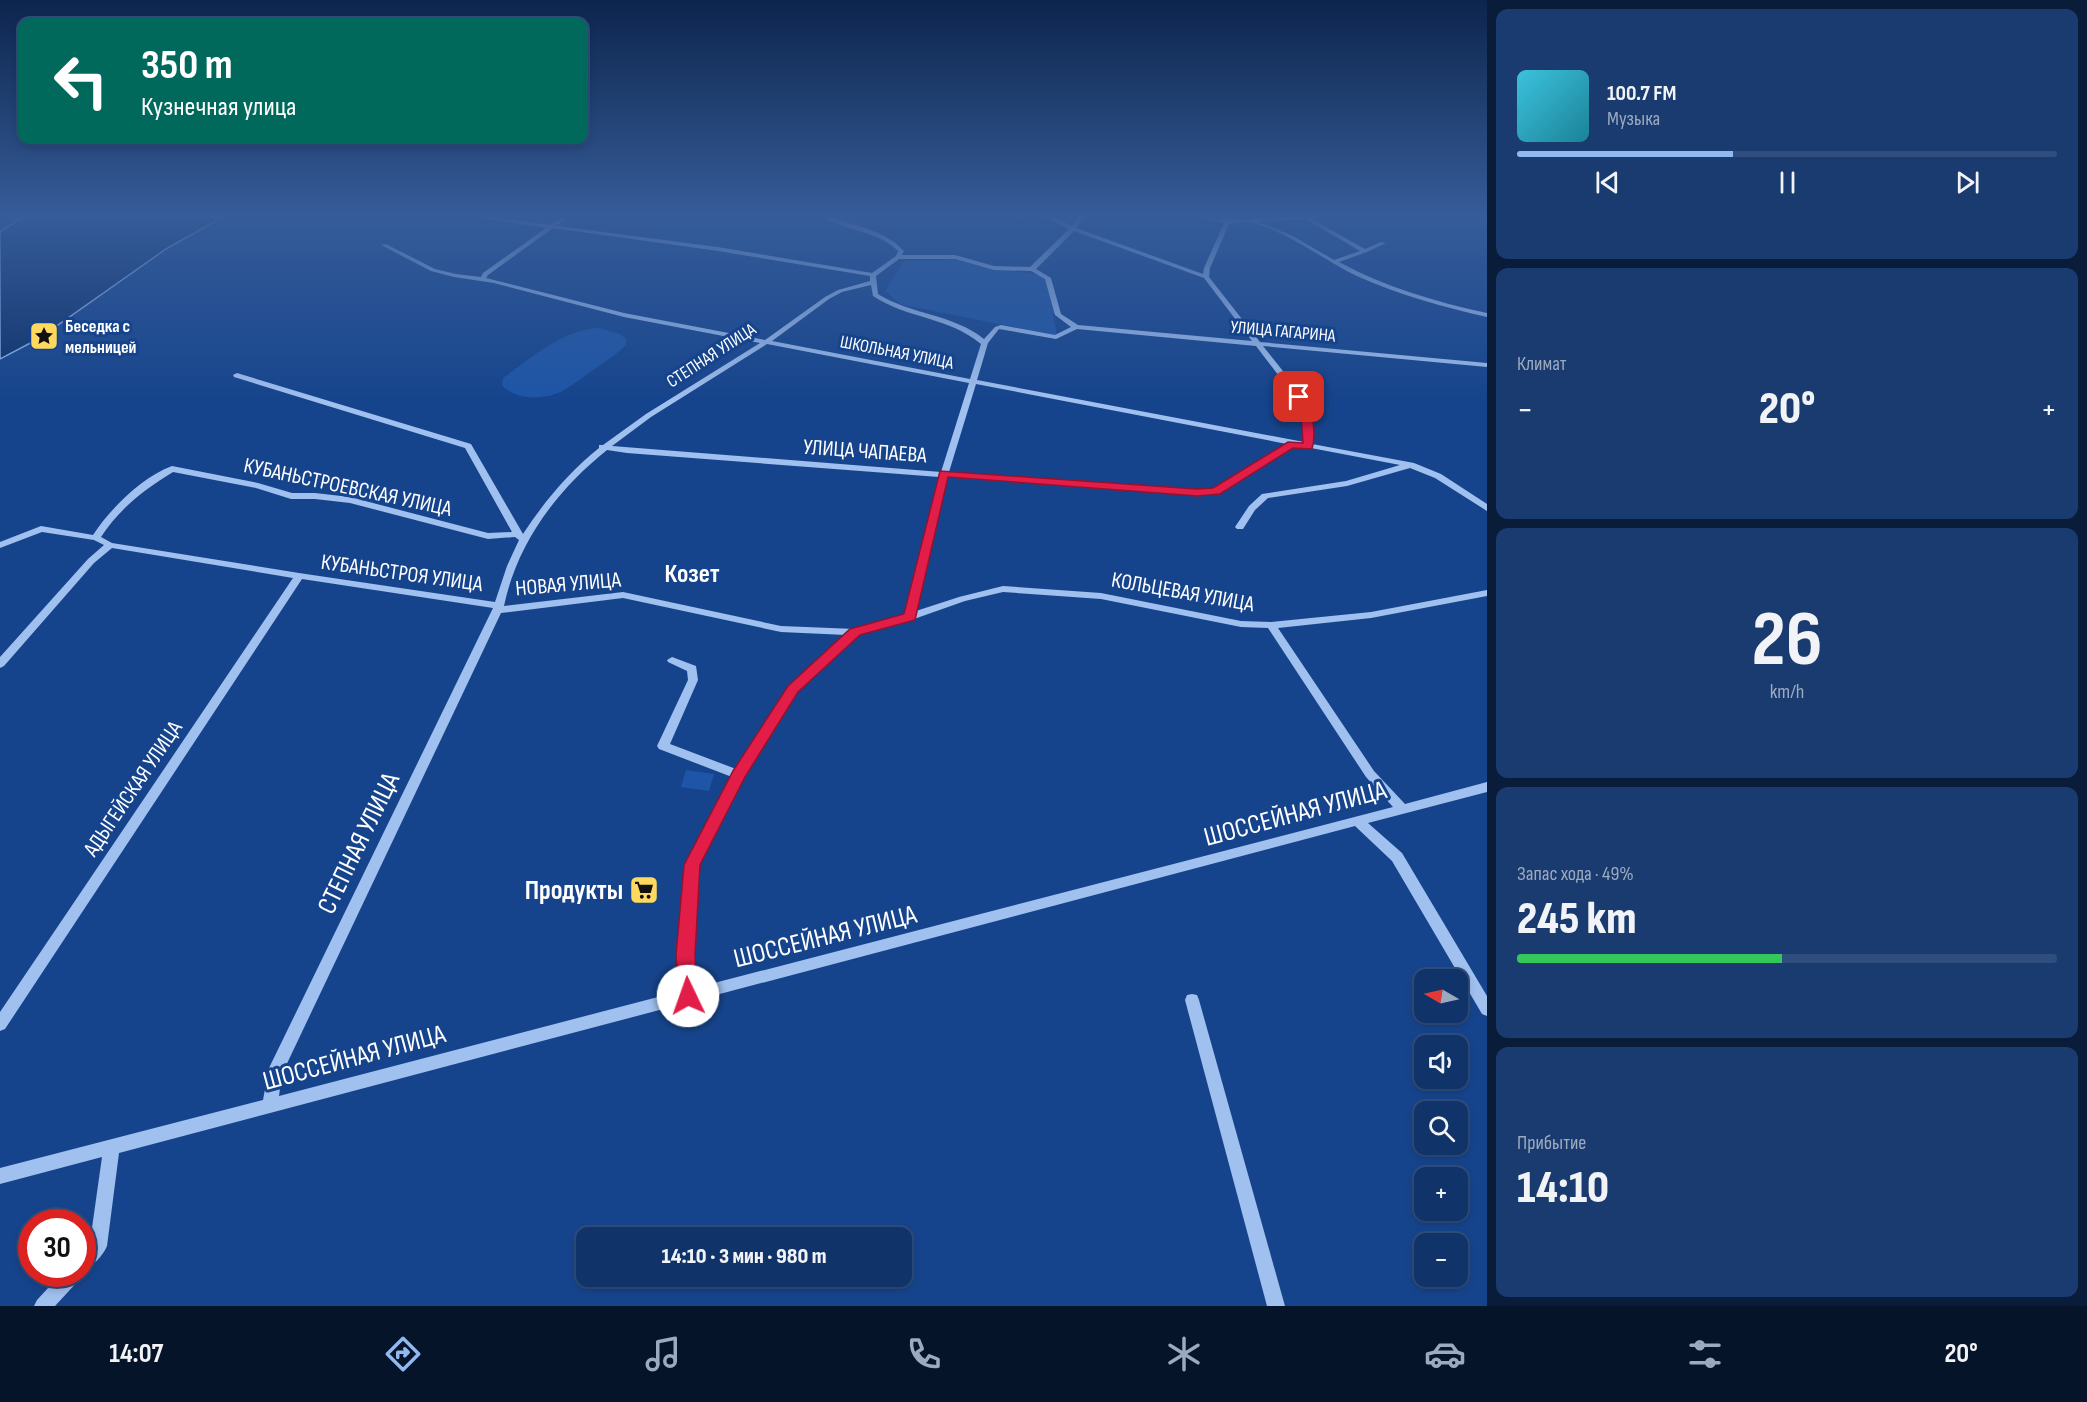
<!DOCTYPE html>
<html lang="ru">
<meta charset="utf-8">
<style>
body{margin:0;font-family:"Sofia Sans Condensed",sans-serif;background:#193b6f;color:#f1f3f6;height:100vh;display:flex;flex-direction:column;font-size:22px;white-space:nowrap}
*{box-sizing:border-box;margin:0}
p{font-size:20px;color:#9caac0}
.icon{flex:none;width:33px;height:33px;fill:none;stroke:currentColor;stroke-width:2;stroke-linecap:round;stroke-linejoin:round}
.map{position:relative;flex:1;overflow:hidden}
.details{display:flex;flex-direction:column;gap:9px;padding:9px;background:#091c3a;width:600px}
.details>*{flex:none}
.top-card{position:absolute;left:18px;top:18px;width:570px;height:126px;border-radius:12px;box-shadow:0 3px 9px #0003,0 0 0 2px #304e7d;background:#00695c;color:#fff;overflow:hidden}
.needle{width:39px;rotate:279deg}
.controls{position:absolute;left:1414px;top:969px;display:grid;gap:12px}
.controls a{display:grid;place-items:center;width:54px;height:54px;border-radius:12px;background:#103369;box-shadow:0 3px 9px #0003,0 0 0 2px #304e7d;font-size:30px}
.speed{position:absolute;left:18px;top:1209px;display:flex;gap:12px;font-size:30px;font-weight:700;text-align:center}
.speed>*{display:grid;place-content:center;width:78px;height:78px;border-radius:50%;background:#103369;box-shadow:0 3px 9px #0003,0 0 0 2px #304e7d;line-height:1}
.speed .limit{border:9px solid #d22;background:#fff;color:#111}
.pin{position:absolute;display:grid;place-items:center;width:51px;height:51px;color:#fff;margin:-26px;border-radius:12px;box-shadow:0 3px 9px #0006}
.me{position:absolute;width:66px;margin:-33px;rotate:357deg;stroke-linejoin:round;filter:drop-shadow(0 0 4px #0008)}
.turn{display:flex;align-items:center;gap:21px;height:126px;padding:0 24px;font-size:27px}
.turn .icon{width:78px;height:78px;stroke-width:2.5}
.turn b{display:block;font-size:42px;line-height:51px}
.big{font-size:45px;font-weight:800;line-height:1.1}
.details .card{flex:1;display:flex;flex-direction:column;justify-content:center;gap:9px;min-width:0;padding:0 21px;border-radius:12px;background:#193b6f}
.details .dial{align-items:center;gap:0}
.dial b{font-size:78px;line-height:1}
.song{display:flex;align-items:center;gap:18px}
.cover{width:72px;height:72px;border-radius:9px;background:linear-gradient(135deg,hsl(190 70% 55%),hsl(190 70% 35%))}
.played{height:6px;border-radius:3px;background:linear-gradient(90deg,#90b9f0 40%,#304e7d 40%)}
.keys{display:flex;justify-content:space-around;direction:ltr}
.heat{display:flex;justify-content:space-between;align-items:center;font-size:33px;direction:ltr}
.charge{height:9px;border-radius:4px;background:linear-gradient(90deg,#34c759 49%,#304e7d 0)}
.trip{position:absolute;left:576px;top:1227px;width:336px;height:60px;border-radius:12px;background:#103369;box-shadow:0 3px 9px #0003,0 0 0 2px #304e7d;font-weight:800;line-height:60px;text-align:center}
.tabs{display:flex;height:96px;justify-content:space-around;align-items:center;background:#06142a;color:#9caac0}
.tabs .icon{width:42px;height:42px}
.tabs .on{color:#90b9f0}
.tabs b{font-size:27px;color:#f1f3f6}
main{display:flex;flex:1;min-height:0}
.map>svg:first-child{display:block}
</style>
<main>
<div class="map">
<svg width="1487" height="1306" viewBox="0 0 1487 1306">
<rect width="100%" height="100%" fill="#16448c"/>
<!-- green -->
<g fill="#1e55a6">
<polygon points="958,260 978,266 1046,276 1055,313 1053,314 1057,336 900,304 885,291 904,261"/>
<path d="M599,328L620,334L626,339V345C617,354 606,361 596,368C585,375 575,384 564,390C547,400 515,401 502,385L503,378C533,357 561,330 599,328Z"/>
<polygon points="686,770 714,774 709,791 681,787"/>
</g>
<!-- water -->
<polygon fill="#0e3169" stroke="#92baf2" stroke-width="1.5" points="23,217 223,217 166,249 38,339 0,359 0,232"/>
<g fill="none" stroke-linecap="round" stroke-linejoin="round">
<!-- minor -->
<g fill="#a0c0ef" fill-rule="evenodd">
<path d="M477,217H491L550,225L562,217H568L557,226L718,247L872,273L896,256L898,251C877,230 845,231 822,217H830C855,225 886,231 904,251L902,255H955L994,266L1030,267L1069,229L1045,217H1052L1072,226L1078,217H1084L1076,228L1203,274L1204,268L1224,223L1197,217L1224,220L1223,217H1229V220L1315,217L1312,219L1365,249L1381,242L1386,243L1367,252L1339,262C1385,287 1436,302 1487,313V317C1443,307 1400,295 1359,277C1328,263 1279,226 1248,222C1242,222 1235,223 1229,224L1210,268L1209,277L1260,342L1487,363V367L1263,346L1302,395L1311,413L1312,444L1414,463L1441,474L1487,504V511L1435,478L1410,468L1347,486L1268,498L1255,510L1243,529H1237L1235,527L1249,506L1262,494L1346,481L1400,465L1311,448L1308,449L1295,445L1219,493L1197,496L948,477L916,611L959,597L1003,586L1101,593L1241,621L1271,622L1371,612L1487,590V596L1371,618L1278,628L1374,771L1405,804L1487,782V792L1368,823L1402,853L1487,996V1016L1482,1014L1392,861L1355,826L119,1153L107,1246C103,1256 92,1267 82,1271V1250L90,1242L102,1157L0,1184V1168L263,1100L269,1068L493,608L302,579L5,1029L0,1031V1012L293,578L112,548L94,563L4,666L0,668V657L88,559L104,545L94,540L42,532L0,548V542L41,526L93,535C110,509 142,477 172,466L258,483L292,493H315L350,497L488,533L512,532L465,448L234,377L233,375L237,373L471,444L523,534C544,502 568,473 599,448V445H603L646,414L760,343L624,317L494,283L454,277L431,271L381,245L386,244L435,269L456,274L481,277L483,273L546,228ZM1305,219L1360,251L1334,260L1291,235L1258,222ZM553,228L718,251L870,276V281L838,290L825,297L765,340L624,313L486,278L488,275ZM1074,231L1204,278L1252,341L1078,325L1061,314L1051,278L1036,269ZM899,259H955L994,270L1031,271L1045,279L1055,315L1071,327L1055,335L1001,325L995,327L984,339C953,314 912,315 878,294L876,276ZM871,285L873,296C908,319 949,317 981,344L970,379L772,341L829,299L842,292ZM999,329L1056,339L1077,329L1256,346L1295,397L1303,413L1304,442L977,380L988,343ZM767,344L969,383L941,472L612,446L651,417ZM976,384L1287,444L1214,489L1197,490L949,472ZM607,450L627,453L939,477L905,615L855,629L781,626L623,592L504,606C517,543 557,490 607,450ZM173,472L256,488L291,499H315L350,503L488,539L515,537L519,540L507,566L495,602L299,573L112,543L101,537C119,509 145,489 173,472ZM1003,592L1101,599L1241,627L1268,628L1366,777L1393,807L695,988L693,955L698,865L744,777L797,692L859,634L914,619L965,601ZM623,598L781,632L846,635L789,686L736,769L670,744L698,680L696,666L672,657L667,660L668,662L687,671L688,680L657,746L659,749L732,777L686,865L679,955L681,991L279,1096L282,1074L501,613Z"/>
<polygon points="1192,994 1197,995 1199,1000 1285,1306 1267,1306 1185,1000 1187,995"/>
<polygon points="61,1274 82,1274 79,1280 55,1306 34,1306 37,1300"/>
</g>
</g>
<!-- sky -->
<linearGradient id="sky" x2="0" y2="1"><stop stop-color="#0c254d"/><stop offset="0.54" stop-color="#365c99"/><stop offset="1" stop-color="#365c99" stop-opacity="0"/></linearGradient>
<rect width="1487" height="400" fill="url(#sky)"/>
<!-- route -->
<path fill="#e11d48" stroke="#92132f" stroke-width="1.5" d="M1299,394C1314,401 1316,435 1312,449L1293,448L1220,494L1197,496L948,477L915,620L860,635L798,692L745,777L700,865L695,955L697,996L695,1002L688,1005L681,1002L679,996L676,955L684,865L733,771L788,686L850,629L904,614L940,471L1197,489L1213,488L1288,442L1303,443L1301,413L1294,397Z"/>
<!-- icons -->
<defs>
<g id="sight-square" transform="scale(1.5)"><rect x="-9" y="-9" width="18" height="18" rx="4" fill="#ffd95e" stroke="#16448c"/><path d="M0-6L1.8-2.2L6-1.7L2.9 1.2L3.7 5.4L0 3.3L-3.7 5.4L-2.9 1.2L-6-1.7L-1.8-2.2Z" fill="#111"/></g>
<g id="supermarket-square" transform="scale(1.5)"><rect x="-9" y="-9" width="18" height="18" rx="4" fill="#ffd95e" stroke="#16448c"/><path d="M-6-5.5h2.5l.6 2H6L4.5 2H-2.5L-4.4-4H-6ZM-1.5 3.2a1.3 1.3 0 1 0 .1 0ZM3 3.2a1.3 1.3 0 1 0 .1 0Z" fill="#111"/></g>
</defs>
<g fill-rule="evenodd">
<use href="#sight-square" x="44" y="336"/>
<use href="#supermarket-square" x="644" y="890"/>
</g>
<g text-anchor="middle" stroke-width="6" stroke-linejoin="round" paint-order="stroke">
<!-- far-poi labels -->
<g font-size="18" font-weight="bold" fill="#fff" stroke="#16448c" text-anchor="start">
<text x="65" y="332">Беседка с<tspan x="65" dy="21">мельницей</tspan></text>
</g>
<!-- far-street labels -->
<g font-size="18" fill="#fff" stroke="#16448c">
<text transform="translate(1283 331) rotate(5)" y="6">УЛИЦА ГАГАРИНА</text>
<text transform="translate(897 352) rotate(11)" y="6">ШКОЛЬНАЯ УЛИЦА</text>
<text transform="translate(711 355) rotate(-33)" y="6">СТЕПНАЯ УЛИЦА</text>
</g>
<!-- street labels -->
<g font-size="22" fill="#fff" stroke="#16448c">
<text transform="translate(865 450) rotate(4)" y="8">УЛИЦА ЧАПАЕВА</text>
<text transform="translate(348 486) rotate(12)" y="8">КУБАНЬСТРОЕВСКАЯ УЛИЦА</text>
<text transform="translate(402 572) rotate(8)" y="8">КУБАНЬСТРОЯ УЛИЦА</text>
<text transform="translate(568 583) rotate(-5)" y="8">НОВАЯ УЛИЦА</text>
<text transform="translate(1183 591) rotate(10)" y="8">КОЛЬЦЕВАЯ УЛИЦА</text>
<text transform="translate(132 788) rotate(-56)" y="8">АДЫГЕЙСКАЯ УЛИЦА</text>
</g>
<!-- quarter labels -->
<g font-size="26" font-weight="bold" fill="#fff" stroke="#16448c">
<text x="692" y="582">Козет</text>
</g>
<!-- near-street labels -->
<g font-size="27" fill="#fff" stroke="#16448c">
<text transform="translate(1295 813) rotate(-15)" y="9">ШОССЕЙНАЯ УЛИЦА</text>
<text transform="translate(358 843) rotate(-64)" y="9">СТЕПНАЯ УЛИЦА</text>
<text transform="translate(825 936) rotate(-14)" y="9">ШОССЕЙНАЯ УЛИЦА</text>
<text transform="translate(354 1057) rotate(-15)" y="9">ШОССЕЙНАЯ УЛИЦА</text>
</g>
<!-- near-poi labels -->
<g font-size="27" font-weight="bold" fill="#fff" stroke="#16448c" text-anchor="end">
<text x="623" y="899">Продукты</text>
</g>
</g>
</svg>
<div class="controls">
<a><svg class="needle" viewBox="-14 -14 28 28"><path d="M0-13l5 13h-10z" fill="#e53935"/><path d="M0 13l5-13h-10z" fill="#9caac0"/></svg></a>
<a><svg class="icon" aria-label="sound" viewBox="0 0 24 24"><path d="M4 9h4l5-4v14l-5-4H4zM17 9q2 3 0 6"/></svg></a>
<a><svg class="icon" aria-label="search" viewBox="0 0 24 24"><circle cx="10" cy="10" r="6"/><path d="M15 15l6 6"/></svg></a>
<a>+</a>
<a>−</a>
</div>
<div class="speed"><div class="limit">30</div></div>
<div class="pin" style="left:1299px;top:397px;background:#d93025"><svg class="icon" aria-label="arrive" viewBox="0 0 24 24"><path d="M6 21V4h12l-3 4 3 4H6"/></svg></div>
<svg class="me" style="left:688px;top:996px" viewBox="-20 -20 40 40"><circle r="19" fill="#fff"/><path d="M0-13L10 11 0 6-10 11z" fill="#e11d48"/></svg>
<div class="trip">14:10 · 3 мин · 980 m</div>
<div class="top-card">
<div class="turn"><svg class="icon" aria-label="left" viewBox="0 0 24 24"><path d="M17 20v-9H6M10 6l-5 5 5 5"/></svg><div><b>350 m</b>Кузнечная улица</div></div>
</div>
</div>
<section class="details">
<div class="card">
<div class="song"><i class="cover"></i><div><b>100.7 FM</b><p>Музыка</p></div></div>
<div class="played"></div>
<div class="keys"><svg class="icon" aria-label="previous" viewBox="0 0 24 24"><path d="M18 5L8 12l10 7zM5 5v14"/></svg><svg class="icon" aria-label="pause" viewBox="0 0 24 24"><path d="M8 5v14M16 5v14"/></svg><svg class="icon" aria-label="next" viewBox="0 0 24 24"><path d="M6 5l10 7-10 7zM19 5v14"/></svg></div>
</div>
<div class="card"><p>Климат</p>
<div class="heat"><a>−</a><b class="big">20°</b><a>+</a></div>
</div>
<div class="card dial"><b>26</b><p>km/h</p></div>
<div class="card"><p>Запас хода · 49%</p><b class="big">245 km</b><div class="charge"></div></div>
<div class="card"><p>Прибытие</p><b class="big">14:10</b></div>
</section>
</main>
<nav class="tabs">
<b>14:07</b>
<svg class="icon on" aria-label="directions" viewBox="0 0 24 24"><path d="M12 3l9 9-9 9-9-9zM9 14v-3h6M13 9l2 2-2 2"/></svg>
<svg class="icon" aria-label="music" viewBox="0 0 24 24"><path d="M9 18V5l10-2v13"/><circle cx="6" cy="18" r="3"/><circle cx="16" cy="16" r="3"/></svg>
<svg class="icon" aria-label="phone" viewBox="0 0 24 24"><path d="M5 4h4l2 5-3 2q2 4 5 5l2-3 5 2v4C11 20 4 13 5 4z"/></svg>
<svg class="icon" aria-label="climate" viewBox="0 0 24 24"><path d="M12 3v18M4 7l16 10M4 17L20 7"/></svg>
<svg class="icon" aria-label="car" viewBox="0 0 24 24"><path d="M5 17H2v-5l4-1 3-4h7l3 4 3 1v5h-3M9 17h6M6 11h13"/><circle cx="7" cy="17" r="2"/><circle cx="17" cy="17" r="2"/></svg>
<svg class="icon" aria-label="filters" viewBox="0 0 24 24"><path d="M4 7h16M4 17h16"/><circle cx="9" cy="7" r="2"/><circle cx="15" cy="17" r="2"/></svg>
<b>20°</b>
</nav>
